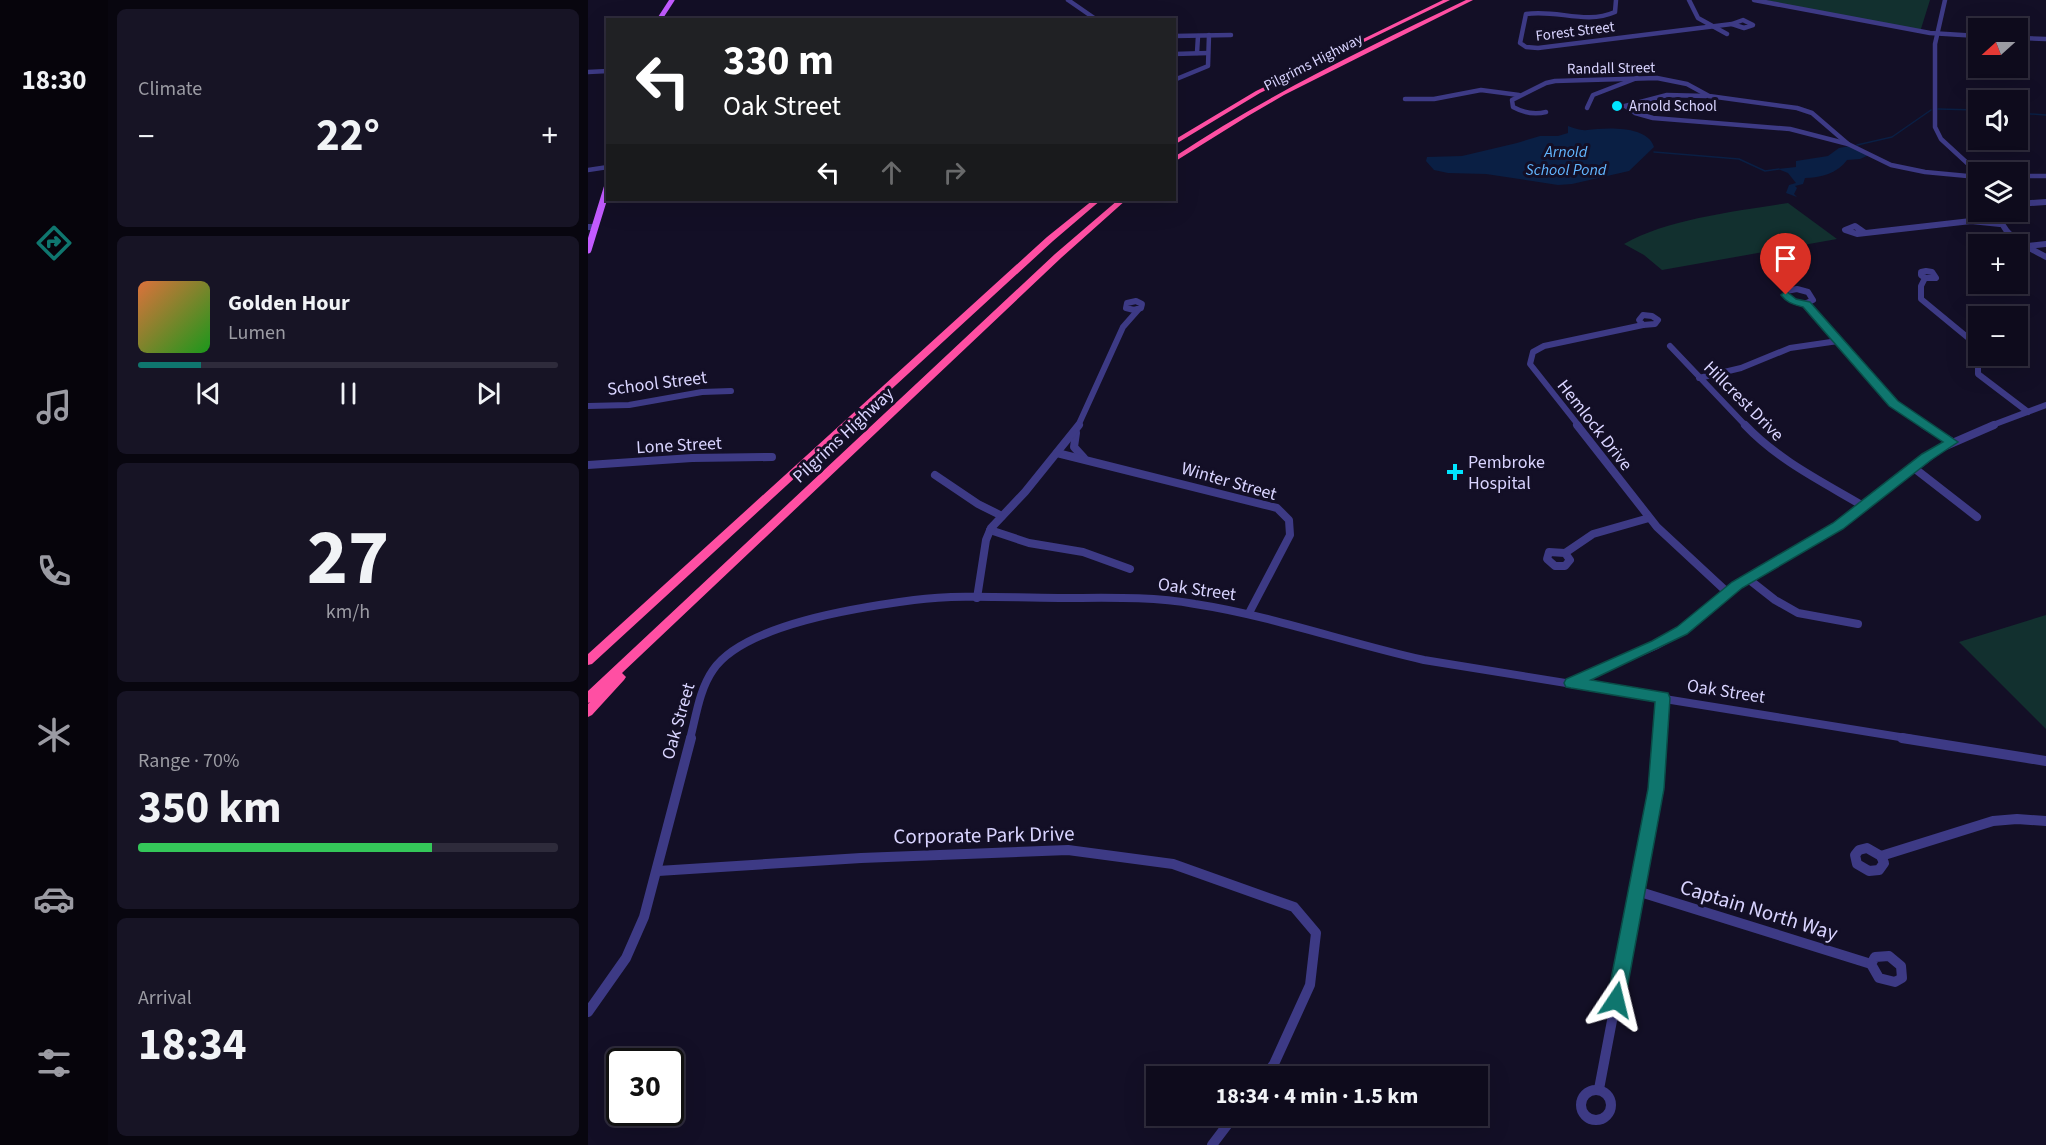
<!DOCTYPE html>
<meta charset="utf-8">
<style>
body{margin:0;font-family:"Source Sans 3",sans-serif;background:#171425;color:#f1f3f6;height:100vh;display:flex;flex-direction:column;font-size:22px;white-space:nowrap}
*{box-sizing:border-box;margin:0}
p{font-size:20px;color:#9b9ba3}
.icon{flex:none;width:33px;height:33px;fill:none;stroke:currentColor;stroke-width:2;stroke-linecap:round;stroke-linejoin:round}
.map{position:relative;flex:1;overflow:hidden}
.sheet{display:flex;flex-direction:column;gap:9px;padding:9px;background:#08060f;width:480px}
.sheet>*{flex:none}
.guide{position:absolute;left:18px;top:18px;width:570px;height:183px;border-radius:0px;box-shadow:0 6px 24px #0002,0 0 0 2px #2e2b3b;background:#202124;color:#fff;overflow:hidden}
.needle{width:39px;rotate:249deg}
.tools{position:absolute;left:1380px;top:18px;display:grid;gap:12px}
.tools a{display:grid;place-items:center;width:60px;height:60px;border-radius:0px;background:#0e0b1c;box-shadow:0 6px 24px #0002,0 0 0 2px #2e2b3b;font-size:30px}
.speed{position:absolute;left:18px;top:1048px;display:flex;gap:12px;font-size:30px;font-weight:700;text-align:center}
.speed>*{display:grid;place-content:center;width:78px;height:78px;border-radius:50%;background:#0e0b1c;box-shadow:0 6px 24px #0002,0 0 0 2px #2e2b3b;line-height:1}
.speed .limit{border:3px solid #111;border-radius:9px;background:#fff;color:#111}
.pin{position:absolute;display:grid;place-items:center;width:51px;height:51px;color:#fff;margin:-62px -26px;border-radius:50% 50% 50% 0;rotate:-45deg;box-shadow:0 0 6px #0007}
.pin .icon{rotate:45deg}
.me{position:absolute;width:66px;margin:-33px;rotate:10deg;stroke-linejoin:round;filter:drop-shadow(0 0 4px #0008)}
.turn{display:flex;align-items:center;gap:21px;height:126px;padding:0 18px;font-size:27px}
.turn .icon{width:78px;height:78px;stroke-width:2.5}
.turn b{display:block;font-size:42px;line-height:51px}
.lanes{display:flex;align-items:center;height:57px;padding:0 18px;background:#0003;justify-content:center;gap:30px;direction:ltr}
.lanes .off{opacity:.35}
.big{font-size:45px;font-weight:700;line-height:1.1}
.sheet .card{flex:1;display:flex;flex-direction:column;justify-content:center;gap:9px;min-width:0;padding:0 21px;border-radius:9px;background:#171425}
.sheet .dial{align-items:center;gap:0}
.dial b{font-size:78px;line-height:1}
.song{display:flex;align-items:center;gap:18px}
.cover{width:72px;height:72px;border-radius:9px;background:linear-gradient(135deg,hsl(20 70% 55%),hsl(120 70% 35%))}
.played{height:6px;border-radius:3px;background:linear-gradient(90deg,#0f766e 15%,#2e2b3b 15%)}
.keys{display:flex;justify-content:space-around;direction:ltr}
.heat{display:flex;justify-content:space-between;align-items:center;font-size:33px;direction:ltr}
.charge{height:9px;border-radius:4px;background:linear-gradient(90deg,#34c759 70%,#2e2b3b 0)}
.trip{position:absolute;left:558px;top:1066px;width:342px;height:60px;border-radius:0px;background:#0e0b1c;box-shadow:0 6px 24px #0002,0 0 0 2px #2e2b3b;font-weight:700;line-height:60px;text-align:center}
main{display:flex;flex:1;min-height:0}
.tabs{display:flex;flex-direction:column;width:108px;justify-content:space-around;align-items:center;background:#06040b;color:#9b9ba3}
.tabs .icon{width:42px;height:42px}
.tabs .current{color:#0f766e}
.tabs b{font-size:27px;color:#f1f3f6}
.map>svg:first-child{display:block}
</style>
<main>
<nav class="tabs">
<b>18:30</b>
<svg class="icon current" aria-label="directions" viewBox="0 0 24 24"><path d="M12 3l9 9-9 9-9-9zM9 14v-3h6M13 9l2 2-2 2"/></svg>
<svg class="icon" aria-label="music" viewBox="0 0 24 24"><path d="M9 18V5l10-2v13"/><circle cx="6" cy="18" r="3"/><circle cx="16" cy="16" r="3"/></svg>
<svg class="icon" aria-label="phone" viewBox="0 0 24 24"><path d="M5 4h4l2 5-3 2q2 4 5 5l2-3 5 2v4C11 20 4 13 5 4z"/></svg>
<svg class="icon" aria-label="climate" viewBox="0 0 24 24"><path d="M12 3v18M4 7l16 10M4 17L20 7"/></svg>
<svg class="icon" aria-label="car" viewBox="0 0 24 24"><path d="M5 17H2v-5l4-1 3-4h7l3 4 3 1v5h-3M9 17h6M6 11h13"/><circle cx="7" cy="17" r="2"/><circle cx="17" cy="17" r="2"/></svg>
<svg class="icon" aria-label="filters" viewBox="0 0 24 24"><path d="M4 7h16M4 17h16"/><circle cx="9" cy="7" r="2"/><circle cx="15" cy="17" r="2"/></svg>
</nav>
<section class="sheet">
<div class="card"><p>Climate</p>
<div class="heat"><a>−</a><b class="big">22°</b><a>+</a></div>
</div>
<div class="card">
<div class="song"><i class="cover"></i><div><b>Golden Hour</b><p>Lumen</p></div></div>
<div class="played"></div>
<div class="keys"><svg class="icon" aria-label="previous" viewBox="0 0 24 24"><path d="M18 5L8 12l10 7zM5 5v14"/></svg><svg class="icon" aria-label="pause" viewBox="0 0 24 24"><path d="M8 5v14M16 5v14"/></svg><svg class="icon" aria-label="next" viewBox="0 0 24 24"><path d="M6 5l10 7-10 7zM19 5v14"/></svg></div>
</div>
<div class="card dial"><b>27</b><p>km/h</p></div>
<div class="card"><p>Range · 70%</p><b class="big">350 km</b><div class="charge"></div></div>
<div class="card"><p>Arrival</p><b class="big">18:34</b></div>
</section>
<div class="map">
<svg width="1458" height="1145" viewBox="0 0 1458 1145">
<rect width="100%" height="100%" fill="#130f26"/>
<!-- green -->
<g fill="#12302f">
<polygon points="1177,0 1342,0 1332,32"/>
<path d="M1200,203L1249,239L1074,270L1056,255L1036,244C1079,219 1150,211 1200,203Z"/>
<polygon points="1458,615 1458,729 1371,642"/>
</g>
<!-- water -->
<g fill="#0a1f44">
<path d="M980,126C986,128 993,131 999,130C1018,128 1059,125 1066,147L1041,171L984,184L970,185L898,174L860,173L846,170L838,161L839,157L874,156L929,143L952,136H970L980,133Z"/>
<path d="M1262,146L1281,155L1272,159L1259,160C1250,173 1232,178 1217,178L1215,184L1207,186L1209,188L1206,194L1209,197L1198,193L1201,185L1208,183L1200,173L1190,169L1208,167V161L1240,156L1251,148Z"/>
</g>
<g fill="none" stroke-linecap="round" stroke-linejoin="round">
<!-- stream -->
<g stroke="#0a1f44" stroke-width="1.5">
<polyline points="1350,109 1390,110"/>
<polyline points="1430,113 1458,115"/>
<polyline points="1269,145 1304,137 1343,110"/>
<polyline points="1066,152 1151,159 1177,171 1191,169"/>
</g>
<!-- minor-far3 -->
<g stroke="#3d3a85" stroke-width="4.5">
<polyline points="480,0 509,20"/>
<path d="M1028,0L1027,12C997,25 969,9 938,14L932,43L938,47L950,48L1144,24"/>
<polyline points="1101,0 1110,18 1139,34"/>
<polyline points="1166,0 1342,33 1390,36"/>
<polyline points="1357,0 1347,44 1347,127 1353,139 1390,173"/>
<polygon points="1155,20 1165,25 1156,28 1144,24"/>
<polyline points="586,36 643,35"/>
<polyline points="1430,38 1458,39"/>
<polyline points="609,53 610,36"/>
<polyline points="586,54 620,53"/>
<polyline points="0,72 20,71"/>
<polyline points="586,80 620,66 621,35"/>
<polyline points="1118,96 1079,95 1037,106 1047,113 1065,118 1202,129 1260,144"/>
<polyline points="817,99 846,99 893,90 931,95"/>
<polyline points="999,108 1005,95 1049,78"/>
<path d="M958,112C946,115 936,113 925,107L924,100L958,83L967,81L1069,78L1099,84L1121,96L1209,108L1224,113L1260,144L1303,165L1337,172L1390,177"/>
<polyline points="0,170 20,167"/>
<polyline points="1430,176 1458,176"/>
</g>
<!-- minor-far2 -->
<g stroke="#3d3a85" stroke-width="6">
<polyline points="1430,204 1458,202"/>
<path d="M1411,212C1413,237 1439,246 1458,257"/>
<polyline points="0,227 6,227"/>
<polyline points="1277,233 1267,226 1257,230 1269,234 1383,221 1412,224"/>
<polyline points="1440,246 1458,244"/>
<polygon points="1338,271 1344,272 1348,278 1337,278 1333,275 1333,272"/>
<polyline points="1337,278 1333,286 1333,299 1390,346"/>
<path d="M1209,289L1220,292L1225,300C1215,306 1208,303 1199,297L1198,291Z"/>
<polygon points="548,301 554,304 553,308 546,310 538,308 539,303"/>
<polyline points="1219,304 1300,398 1339,426"/>
<polygon points="1055,315 1064,316 1070,320 1067,324 1055,325 1051,320"/>
<polyline points="1082,346 1158,426"/>
<polyline points="1396,356 1390,363 1390,374 1440,412"/>
<polyline points="1111,378 1153,368 1202,348 1250,341"/>
<polyline points="0,406 41,405 114,392 143,391"/>
<polyline points="490,426 535,327 550,310"/>
<polyline points="991,426 942,364 945,352 956,346 1055,325"/>
<polyline points="1402,426 1458,405"/>
</g>
<!-- minor-far1 -->
<g stroke="#3d3a85" stroke-width="8">
<polyline points="989,425 1069,527 1139,592"/>
<path d="M1157,425C1191,461 1235,482 1277,507"/>
<polyline points="1336,425 1364,442"/>
<polyline points="488,433 486,447 496,458"/>
<polyline points="469,453 689,508 701,520 702,535 661,613"/>
<polyline points="0,465 104,458 184,457"/>
<polyline points="1326,468 1389,517"/>
<polyline points="347,475 390,504 414,516"/>
<polyline points="402,530 441,543 495,552 542,569"/>
<polygon points="961,552 977,553 982,560 977,566 967,566 959,559"/>
<polyline points="977,553 1005,534 1061,518"/>
<polyline points="1159,578 1187,600 1210,613 1270,624"/>
<polyline points="389,598 398,540 403,528 437,492 491,425"/>
<polyline points="984,682 1069,645 1094,631 1149,585 1257,521 1353,448 1406,425"/>
<path d="M102,739C108,717 111,690 125,670C156,624 273,607 326,600C373,594 423,598 471,598C516,598 562,596 607,604C685,616 759,643 836,660L1324,739"/>
<polyline points="1072,739 1075,698"/>
</g>
<!-- minor -->
<g stroke="#3d3a85" stroke-width="10">
<polyline points="1314,738 1458,761"/>
<polygon points="1279,848 1293,856 1296,863 1291,870 1281,871 1269,864 1267,855 1271,850"/>
<polyline points="1293,856 1405,821 1429,819 1458,821"/>
<polyline points="70,871 273,858 480,850 585,864 706,907 728,933 722,985 686,1064 676,1077"/>
<polyline points="1049,891 1283,964"/>
<polygon points="1301,956 1313,966 1314,978 1307,982 1291,978 1283,964 1287,957"/>
<polyline points="0,1012 38,958 56,917 103,738"/>
<polyline points="1011,1089 1068,789 1072,738"/>
<circle cx="1008" cy="1105" r="15"/>
<polyline points="624,1145 646,1116"/>
</g>
<!-- major-far1 -->
<polyline stroke="#c25bff" stroke-width="5" points="71,20 84,0"/>
<!-- major -->
<polyline stroke="#c25bff" stroke-width="7" points="0,250 20,185"/>
<!-- highway -->
<g fill="#ff4fa3" fill-rule="evenodd">
<polygon points="855,0 862,0 672,93 586,145 586,140 668,91"/>
<path d="M878,0H885L696,95L660,116L586,162V157C679,95 778,48 878,0Z"/>
<polygon points="505,200 513,200 465,241 4,664 0,665 0,654 459,237"/>
<polygon points="530,200 538,200 473,258 34,673 38,677 36,680 4,715 0,717 0,704 2,702 0,703 0,691 467,254"/>
</g>
</g>
<!-- route -->
<path fill="#0f766e" stroke="#0a4d48" stroke-width="1.5" d="M1198,291L1208,299L1222,302L1310,401L1370,442L1343,460L1255,529L1154,588L1099,634L1003,680L1074,692L1080,693L1082,698L1076,789L1037,1000L1035,1006L1028,1009L1022,1006L1019,1000L1060,789L1067,702L983,688L978,687L976,683L978,679L1064,641L1089,627L1144,582L1245,523L1334,454L1355,442L1301,406L1215,307C1205,304 1199,303 1193,295Z"/>
<!-- markers -->
<g fill="#00e5ff" stroke="#130f26" stroke-width="2">
<circle cx="1029" cy="106" r="6"/>
<path d="M864 463h6v6h6v6h-6v6h-6v-6h-6v-6h6z"/>
</g>
<g text-anchor="middle" stroke-width="6" stroke-linejoin="round" paint-order="stroke">
<!-- far-street labels -->
<g font-size="15" fill="#d9d4ff" stroke="#130f26">
<text transform="translate(987 31) rotate(-7)" y="5">Forest Street</text>
<text transform="translate(725 62) rotate(-27)" y="5">Pilgrims Highway</text>
<text transform="translate(1023 68) rotate(-1)" y="5">Randall Street</text>
</g>
<!-- far-poi labels -->
<g font-size="15" fill="#d9d4ff" stroke="#130f26" text-anchor="start">
<text x="1041" y="111">Arnold School</text>
</g>
<!-- far-water labels -->
<g font-size="16" font-style="italic" fill="#62b6ff" stroke="#130f26">
<text x="978" y="157">Arnold<tspan x="978" dy="18">School Pond</tspan></text>
</g>
<!-- street labels -->
<g font-size="18" fill="#d9d4ff" stroke="#130f26">
<text transform="translate(69 383) rotate(-7)" y="6">School Street</text>
<text transform="translate(1156 401) rotate(45)" y="6">Hillcrest Drive</text>
<text transform="translate(1007 425) rotate(52)" y="6">Hemlock Drive</text>
<text transform="translate(255 435) rotate(-43)" y="6">Pilgrims Highway</text>
<text transform="translate(91 445) rotate(-3)" y="6">Lone Street</text>
<text transform="translate(641 481) rotate(16)" y="6">Winter Street</text>
<text transform="translate(609 589) rotate(8)" y="6">Oak Street</text>
<text transform="translate(1138 691) rotate(9)" y="6">Oak Street</text>
<text transform="translate(90 721) rotate(-74)" y="6">Oak Street</text>
</g>
<!-- poi labels -->
<g font-size="18" fill="#d9d4ff" stroke="#130f26" text-anchor="start">
<text x="880" y="468">Pembroke<tspan x="880" dy="21">Hospital</tspan></text>
</g>
<!-- near-street labels -->
<g font-size="21" fill="#d9d4ff" stroke="#130f26">
<text transform="translate(396 835) rotate(-1)" y="7">Corporate Park Drive</text>
<text transform="translate(1171 910) rotate(17)" y="7">Captain North Way</text>
</g>
</g>
</svg>
<div class="tools">
<a><svg class="needle" viewBox="-14 -14 28 28"><path d="M0-13l5 13h-10z" fill="#e53935"/><path d="M0 13l5-13h-10z" fill="#9b9ba3"/></svg></a>
<a><svg class="icon" aria-label="sound" viewBox="0 0 24 24"><path d="M4 9h4l5-4v14l-5-4H4zM17 9q2 3 0 6"/></svg></a>
<a><svg class="icon" aria-label="layers" viewBox="0 0 24 24"><path d="M12 4l9 5-9 5-9-5zM3 14l9 5 9-5"/></svg></a>
<a>+</a>
<a>−</a>
</div>
<div class="speed"><div class="limit">30</div></div>
<div class="pin" style="left:1198px;top:295px;background:#d93025"><svg class="icon" aria-label="arrive" viewBox="0 0 24 24"><path d="M6 21V4h12l-3 4 3 4H6"/></svg></div>
<svg class="me" style="left:1028px;top:1000px" viewBox="-20 -20 40 40"><path d="M0-17L14 15 0 8-14 15z" fill="#0f766e" stroke="#fff" stroke-width="4"/></svg>
<div class="trip">18:34 · 4 min · 1.5 km</div>
<div class="guide">
<div class="turn"><svg class="icon" aria-label="left" viewBox="0 0 24 24"><path d="M17 20v-9H6M10 6l-5 5 5 5"/></svg><div><b>330 m</b>Oak Street</div></div>
<div class="lanes"><svg class="icon" aria-label="left" viewBox="0 0 24 24"><path d="M17 20v-9H6M10 6l-5 5 5 5"/></svg><svg class="icon off" aria-label="ahead" viewBox="0 0 24 24"><path d="M12 20V5M6 11l6-6 6 6"/></svg><svg class="icon off" aria-label="right" viewBox="0 0 24 24"><path d="M7 20v-9h11M14 6l5 5-5 5"/></svg></div>
</div>
</div>
</main>
